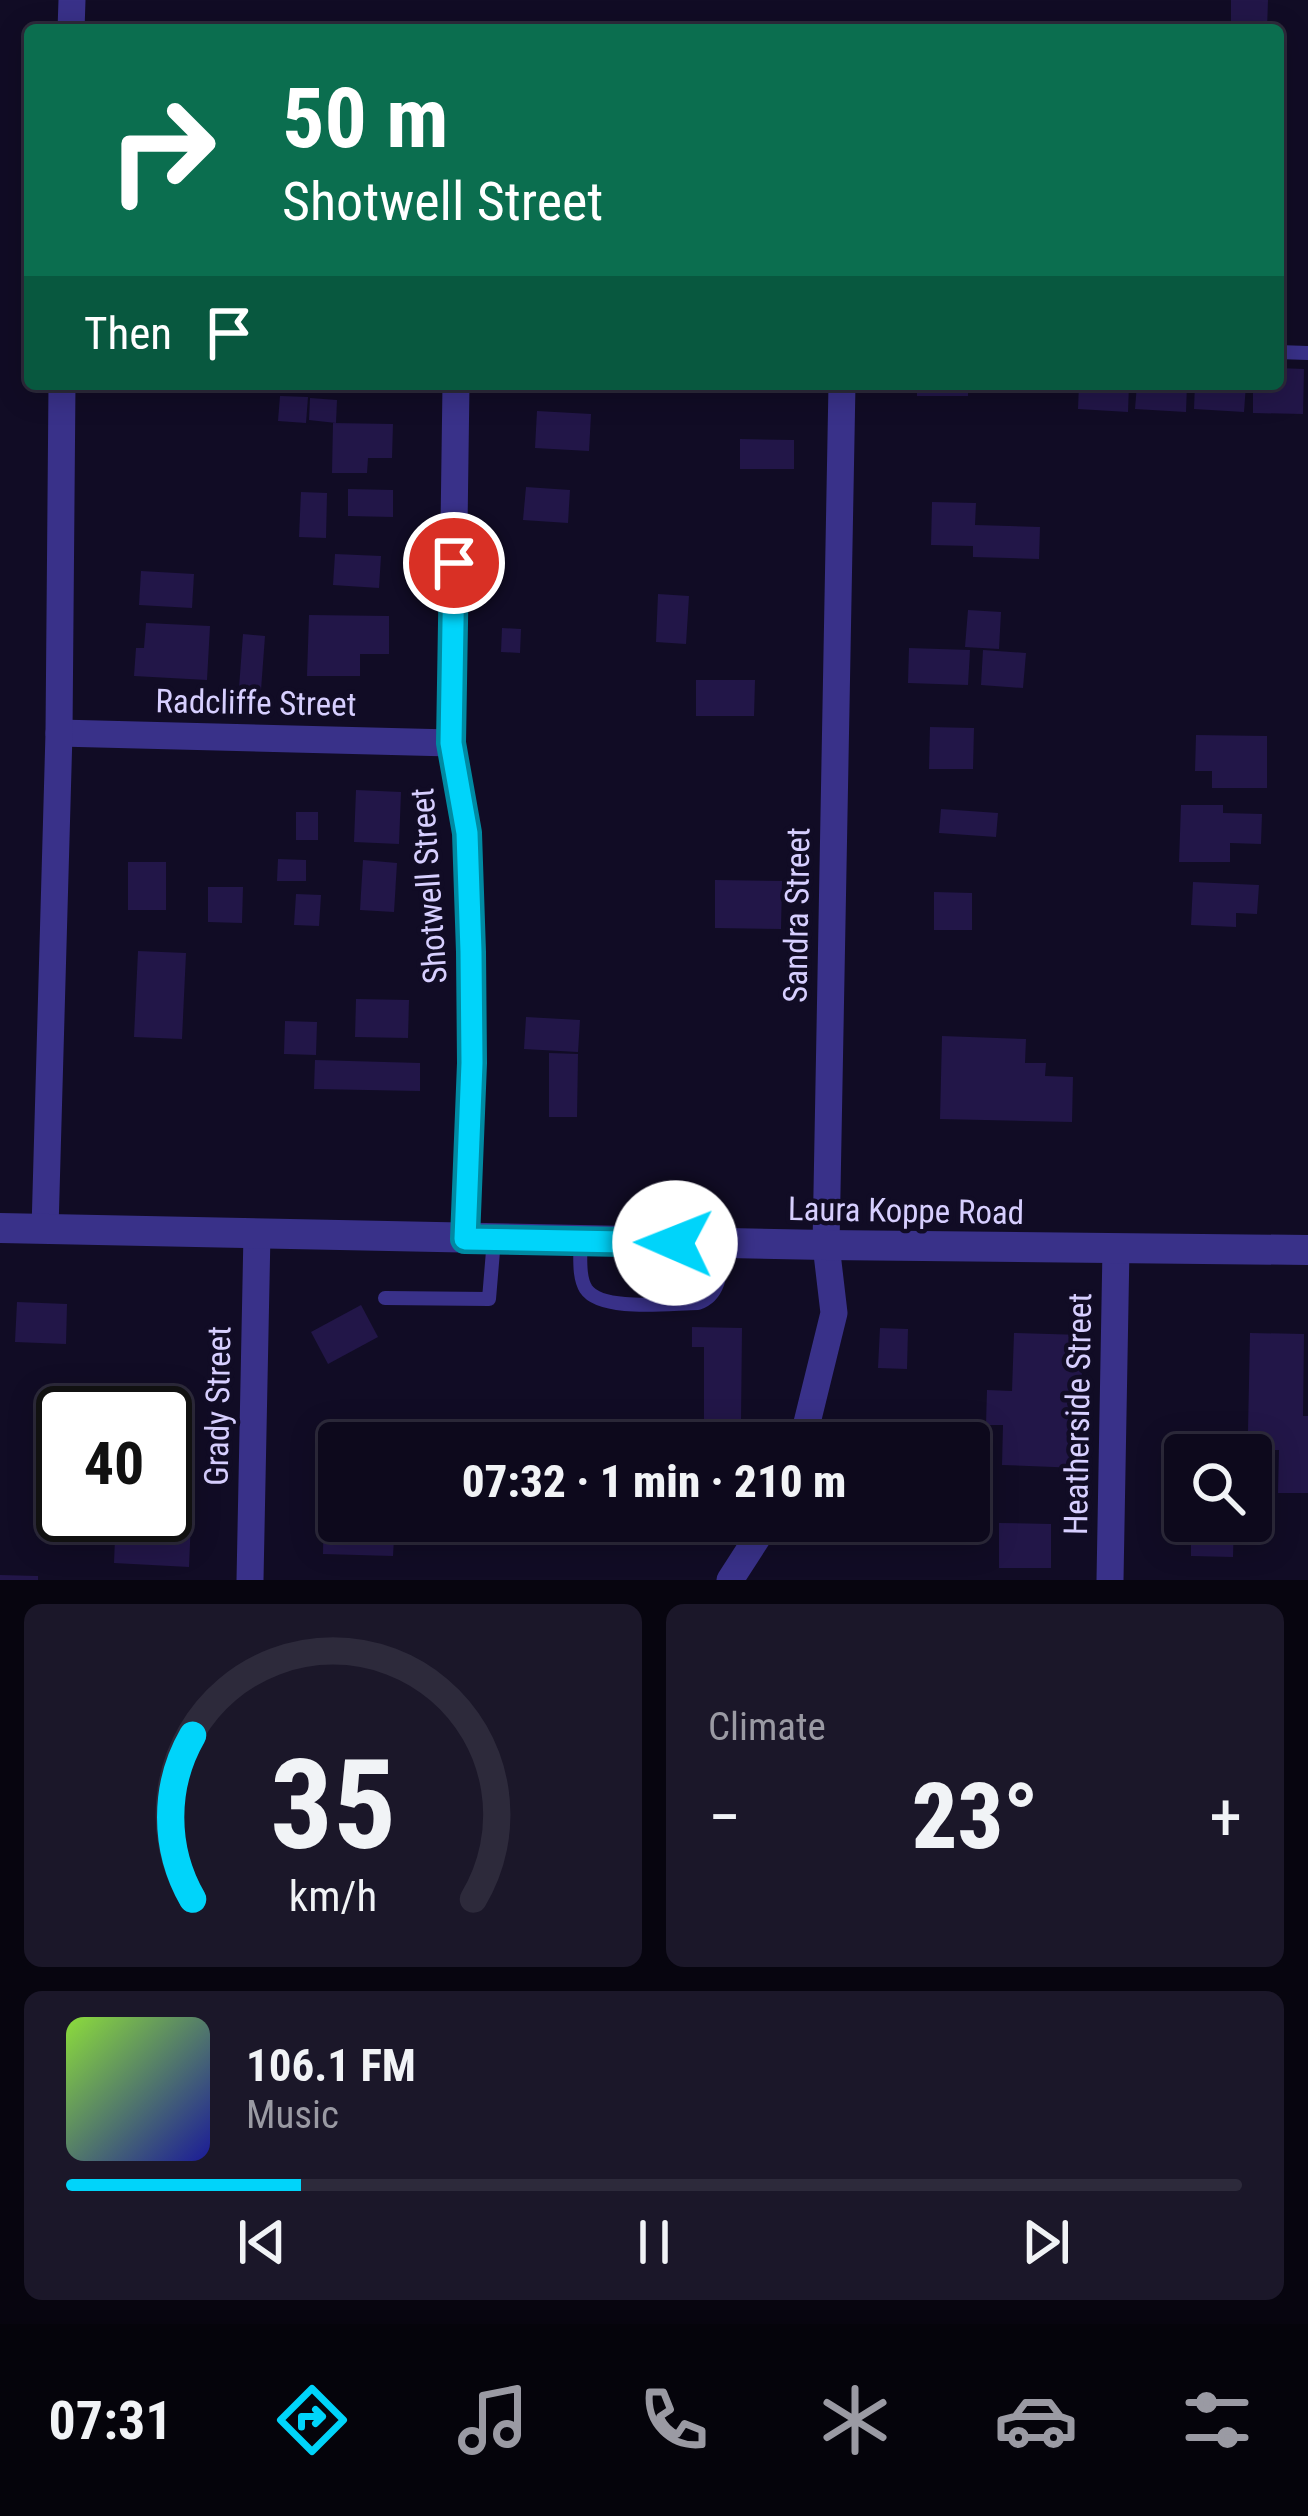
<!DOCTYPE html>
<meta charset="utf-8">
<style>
body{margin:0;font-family:"Roboto Condensed",sans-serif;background:#1b1729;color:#f1f3f6;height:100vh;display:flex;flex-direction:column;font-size:45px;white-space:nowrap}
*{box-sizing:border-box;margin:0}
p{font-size:39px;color:#9a9aa3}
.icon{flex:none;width:66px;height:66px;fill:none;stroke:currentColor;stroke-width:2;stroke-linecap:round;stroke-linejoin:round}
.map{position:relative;height:1580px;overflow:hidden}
.panel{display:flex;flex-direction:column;gap:24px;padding:24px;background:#07050f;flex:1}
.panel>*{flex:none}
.guide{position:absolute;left:24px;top:24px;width:1260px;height:366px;border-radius:12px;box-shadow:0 6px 30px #0003,0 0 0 3px #2d2a3b;background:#0b6e4f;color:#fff;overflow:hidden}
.tools{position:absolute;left:1164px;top:1434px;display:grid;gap:24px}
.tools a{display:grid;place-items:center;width:108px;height:108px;border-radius:12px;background:#0d091c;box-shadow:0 6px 30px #0003,0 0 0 3px #2d2a3b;font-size:60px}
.speed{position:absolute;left:36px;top:1386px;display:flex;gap:24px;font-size:60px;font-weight:700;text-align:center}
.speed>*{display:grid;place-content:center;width:156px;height:156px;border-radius:50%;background:#0d091c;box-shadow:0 6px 30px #0003,0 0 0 3px #2d2a3b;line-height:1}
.speed .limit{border:6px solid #111;border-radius:18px;background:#fff;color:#111}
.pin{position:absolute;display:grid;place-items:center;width:102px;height:102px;color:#fff;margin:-51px;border:6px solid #fff;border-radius:50%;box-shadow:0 3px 12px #0007}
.me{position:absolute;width:132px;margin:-66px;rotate:271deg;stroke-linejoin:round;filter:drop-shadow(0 0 9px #0008)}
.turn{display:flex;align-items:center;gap:42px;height:252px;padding:0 60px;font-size:54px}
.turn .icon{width:156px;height:156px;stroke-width:2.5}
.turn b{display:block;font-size:84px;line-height:102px}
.then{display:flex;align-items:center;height:114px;padding:0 60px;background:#0003;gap:24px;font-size:45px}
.big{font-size:90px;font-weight:800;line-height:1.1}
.panel .card{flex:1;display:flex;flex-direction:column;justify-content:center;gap:18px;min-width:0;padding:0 42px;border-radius:18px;background:#1b1729}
.panel .dial{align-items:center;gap:0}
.dial svg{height:312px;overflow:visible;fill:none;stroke:#2d2a3b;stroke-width:7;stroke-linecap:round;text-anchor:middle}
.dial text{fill:#f1f3f6;stroke:none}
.song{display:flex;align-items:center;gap:36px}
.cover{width:144px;height:144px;border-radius:18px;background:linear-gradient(135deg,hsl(90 70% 55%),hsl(240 70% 35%))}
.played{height:12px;border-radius:6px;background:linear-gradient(90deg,#00d4fa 20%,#2d2a3b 20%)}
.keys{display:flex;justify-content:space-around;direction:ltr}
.heat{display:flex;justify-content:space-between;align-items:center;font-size:66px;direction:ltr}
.panel .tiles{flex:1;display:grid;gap:24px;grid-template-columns:1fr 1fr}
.card:last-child{grid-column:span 2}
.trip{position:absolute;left:318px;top:1422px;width:672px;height:120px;border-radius:12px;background:#0d091c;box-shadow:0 6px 30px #0003,0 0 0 3px #2d2a3b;font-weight:800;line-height:120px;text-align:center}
.tabs{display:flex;height:192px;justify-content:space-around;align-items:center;background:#05040b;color:#9a9aa3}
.tabs .icon{width:84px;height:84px}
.tabs .active{color:#00d4fa}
.tabs b{font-size:54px;color:#f1f3f6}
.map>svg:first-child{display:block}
</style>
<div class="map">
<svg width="1308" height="1580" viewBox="0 0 1308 1580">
<rect width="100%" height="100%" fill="#110c25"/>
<!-- building -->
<g fill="#221648">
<polygon points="1231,0 1268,0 1267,30 1231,29"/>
<polygon points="1278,64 1286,64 1284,108 1278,108"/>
<polygon points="1278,368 1304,369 1303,414 1253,413 1253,384 1278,384"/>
<rect x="917" y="384" width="51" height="12"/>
<polygon points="1079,384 1129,384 1128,412 1078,409"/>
<polygon points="1137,384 1187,384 1186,412 1135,409"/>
<polygon points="1195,384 1246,384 1244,412 1194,409"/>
<polygon points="280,396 308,397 306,423 278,421"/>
<polygon points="310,398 337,400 336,423 309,420"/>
<polygon points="537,411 591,414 589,451 535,448"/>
<polygon points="333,423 393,424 392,458 368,458 367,473 332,473"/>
<polygon points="740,439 794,440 794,469 740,469"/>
<polygon points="526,487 570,490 568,523 523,520"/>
<polygon points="348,489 393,490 393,517 348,516"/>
<polygon points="301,492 327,493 326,538 299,537"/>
<polygon points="932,502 976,503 975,525 1040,527 1039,559 973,557 973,546 931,545"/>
<polygon points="335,554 381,556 379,588 333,585"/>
<polygon points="141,571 194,574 192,608 139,605"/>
<polygon points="658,594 689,596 686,644 656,642"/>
<polygon points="968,610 1001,612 999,649 965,647"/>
<polygon points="309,615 389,616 389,654 360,654 360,676 307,676"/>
<polygon points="146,623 210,626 207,680 134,676 136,648 144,648"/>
<polygon points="502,628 521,629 520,653 501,652"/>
<polygon points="243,634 265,636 261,690 239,688"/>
<polygon points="909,648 970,650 968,685 908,683"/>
<polygon points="983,650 1026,653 1023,688 981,685"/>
<polygon points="696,680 755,680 754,716 696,716"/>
<polygon points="930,727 974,728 973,769 929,769"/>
<polygon points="1196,735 1267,736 1267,788 1212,788 1212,771 1195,771"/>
<polygon points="356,790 401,792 399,844 354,842"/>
<polygon points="1181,805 1223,805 1223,813 1262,814 1261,844 1230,843 1230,862 1179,862"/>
<polygon points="941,809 998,813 996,837 939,833"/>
<rect x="296" y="812" width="22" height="28"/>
<polygon points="278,859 306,860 306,881 277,881"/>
<polygon points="363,860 397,863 394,912 360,910"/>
<rect x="128" y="862" width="38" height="48"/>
<polygon points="715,880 782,881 781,929 715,928"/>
<polygon points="1193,882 1259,885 1257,914 1236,913 1236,927 1191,925"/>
<polygon points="208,887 243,887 242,923 208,922"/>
<polygon points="934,892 972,893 972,930 934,930"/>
<polygon points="296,894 321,895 319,926 294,925"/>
<polygon points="138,951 186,953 182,1039 134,1037"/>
<polygon points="356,999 409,1000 408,1038 355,1037"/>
<polygon points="526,1017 580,1020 578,1052 524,1049"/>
<polygon points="285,1021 317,1022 316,1055 284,1054"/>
<polygon points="942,1036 1026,1039 1025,1063 1046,1063 1045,1076 1073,1077 1072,1122 940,1119"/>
<polygon points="549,1053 578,1054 577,1117 549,1117"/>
<polygon points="315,1060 420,1063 420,1091 314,1089"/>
<polygon points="17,1302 67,1304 66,1344 15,1342"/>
<polygon points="361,1305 378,1337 328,1364 311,1332"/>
<polygon points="692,1327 742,1328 741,1421 704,1421 704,1347 692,1347"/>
<polygon points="880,1328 908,1329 907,1369 878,1368"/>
<polygon points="1014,1333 1083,1335 1079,1468 1002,1465 1003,1425 986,1425 987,1390 1012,1391"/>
<polygon points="1250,1333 1304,1334 1303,1416 1308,1416 1308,1493 1278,1493 1279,1450 1260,1450 1260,1431 1248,1431"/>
<polygon points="165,1418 180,1419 180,1474 165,1474"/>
<polygon points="324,1497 339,1498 339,1521 395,1521 393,1556 323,1554"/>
<polygon points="104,1515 141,1515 140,1521 104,1519"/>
<polygon points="159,1519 191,1520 189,1567 114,1563 115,1538 158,1540"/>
<polygon points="1191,1521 1234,1521 1233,1557 1191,1556"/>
<polygon points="999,1523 1051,1524 1051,1568 999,1568"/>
<polygon points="0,1575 38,1576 38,1580 0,1580"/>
</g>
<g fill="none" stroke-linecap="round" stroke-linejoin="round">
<!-- service -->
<g stroke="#393189" stroke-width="14">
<polyline points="1278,352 1308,353"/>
<path d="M580,1241C581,1256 578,1276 586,1289C601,1312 671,1303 698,1303C723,1294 720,1267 722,1243"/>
<polyline points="385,1298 489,1299 494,1239"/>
</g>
<!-- minor -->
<g stroke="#393189" stroke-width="27">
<polyline points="71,30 72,0"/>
<polyline points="456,384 451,743 467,833 471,952 472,1063 465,1239"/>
<polyline points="59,733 451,743"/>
<polyline points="45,1229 59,733 62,384"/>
<polyline points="802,1443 834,1313 826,1245 842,384"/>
<polyline points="250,1580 257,1233"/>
<polyline points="730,1580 768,1521"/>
<polyline points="1110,1580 1116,1248"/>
</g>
<!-- tertiary -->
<polyline stroke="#393189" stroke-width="30" points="0,1228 826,1245 1308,1250"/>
</g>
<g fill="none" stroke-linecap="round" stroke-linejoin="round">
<!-- route casing -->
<g stroke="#008aa2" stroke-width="30">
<polyline id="route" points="454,563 451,743 467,833 471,952 472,1063 465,1239 675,1243"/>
</g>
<!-- route -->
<use href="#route" stroke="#00d4fa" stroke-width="21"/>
</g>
<g text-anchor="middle" stroke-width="9" stroke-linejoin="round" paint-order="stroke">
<!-- street labels -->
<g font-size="33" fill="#d7cfff" stroke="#110c25">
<text transform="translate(256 702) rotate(1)" y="12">Radcliffe Street</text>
<text transform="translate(428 886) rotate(-94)" y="12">Shotwell Street</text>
<text transform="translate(796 915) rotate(-89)" y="12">Sandra Street</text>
<text transform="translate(906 1210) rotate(1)" y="12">Laura Koppe Road</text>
<text transform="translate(217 1406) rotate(-89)" y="12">Grady Street</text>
<text transform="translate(1077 1414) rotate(-89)" y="12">Heatherside Street</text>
</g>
</g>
</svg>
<div class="tools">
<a><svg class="icon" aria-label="search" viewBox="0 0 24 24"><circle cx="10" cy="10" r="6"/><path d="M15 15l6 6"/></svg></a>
</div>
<div class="speed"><div class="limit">40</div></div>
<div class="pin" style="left:454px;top:563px;background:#d93025"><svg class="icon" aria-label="arrive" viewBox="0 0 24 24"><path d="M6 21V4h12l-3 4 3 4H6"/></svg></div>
<svg class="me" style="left:675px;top:1243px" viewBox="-20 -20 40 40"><circle r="19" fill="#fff"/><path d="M0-13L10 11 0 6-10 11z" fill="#00d4fa"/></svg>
<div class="trip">07:32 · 1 min · 210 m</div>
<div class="guide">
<div class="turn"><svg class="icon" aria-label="right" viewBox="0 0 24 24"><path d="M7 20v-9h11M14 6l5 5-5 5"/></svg><div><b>50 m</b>Shotwell Street</div></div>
<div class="then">Then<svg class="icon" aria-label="arrive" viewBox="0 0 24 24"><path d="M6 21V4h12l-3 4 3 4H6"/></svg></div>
</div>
</div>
<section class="panel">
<div class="tiles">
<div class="card dial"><svg viewBox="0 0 100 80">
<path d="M14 69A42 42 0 1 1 86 69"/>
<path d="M14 69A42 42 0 0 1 14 27" stroke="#00d4fa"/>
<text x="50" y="56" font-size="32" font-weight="700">35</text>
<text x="50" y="72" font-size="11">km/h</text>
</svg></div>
<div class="card"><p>Climate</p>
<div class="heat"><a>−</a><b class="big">23°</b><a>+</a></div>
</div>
<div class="card">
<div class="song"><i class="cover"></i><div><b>106.1 FM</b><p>Music</p></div></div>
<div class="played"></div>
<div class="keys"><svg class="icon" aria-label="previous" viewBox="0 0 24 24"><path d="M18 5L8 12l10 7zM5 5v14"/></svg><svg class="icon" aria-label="pause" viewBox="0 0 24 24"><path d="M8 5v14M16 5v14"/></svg><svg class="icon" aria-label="next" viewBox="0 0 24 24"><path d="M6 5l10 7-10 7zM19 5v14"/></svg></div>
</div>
</div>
</section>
<nav class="tabs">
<b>07:31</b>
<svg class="icon active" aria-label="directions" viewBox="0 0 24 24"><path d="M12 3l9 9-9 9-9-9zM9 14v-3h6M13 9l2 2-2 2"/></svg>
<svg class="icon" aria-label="music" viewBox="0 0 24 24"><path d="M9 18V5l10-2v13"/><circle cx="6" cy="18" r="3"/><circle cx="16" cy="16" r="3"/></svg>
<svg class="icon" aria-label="phone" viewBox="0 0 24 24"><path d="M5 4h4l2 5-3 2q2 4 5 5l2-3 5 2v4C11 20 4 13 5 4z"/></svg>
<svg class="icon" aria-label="climate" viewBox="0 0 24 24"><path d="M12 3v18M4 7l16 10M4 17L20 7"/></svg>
<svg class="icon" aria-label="car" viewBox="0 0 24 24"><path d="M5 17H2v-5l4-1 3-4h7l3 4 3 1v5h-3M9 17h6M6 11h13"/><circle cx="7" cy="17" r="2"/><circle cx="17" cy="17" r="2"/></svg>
<svg class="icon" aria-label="filters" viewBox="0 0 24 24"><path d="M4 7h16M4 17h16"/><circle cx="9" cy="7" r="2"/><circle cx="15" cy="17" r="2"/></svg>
</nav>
